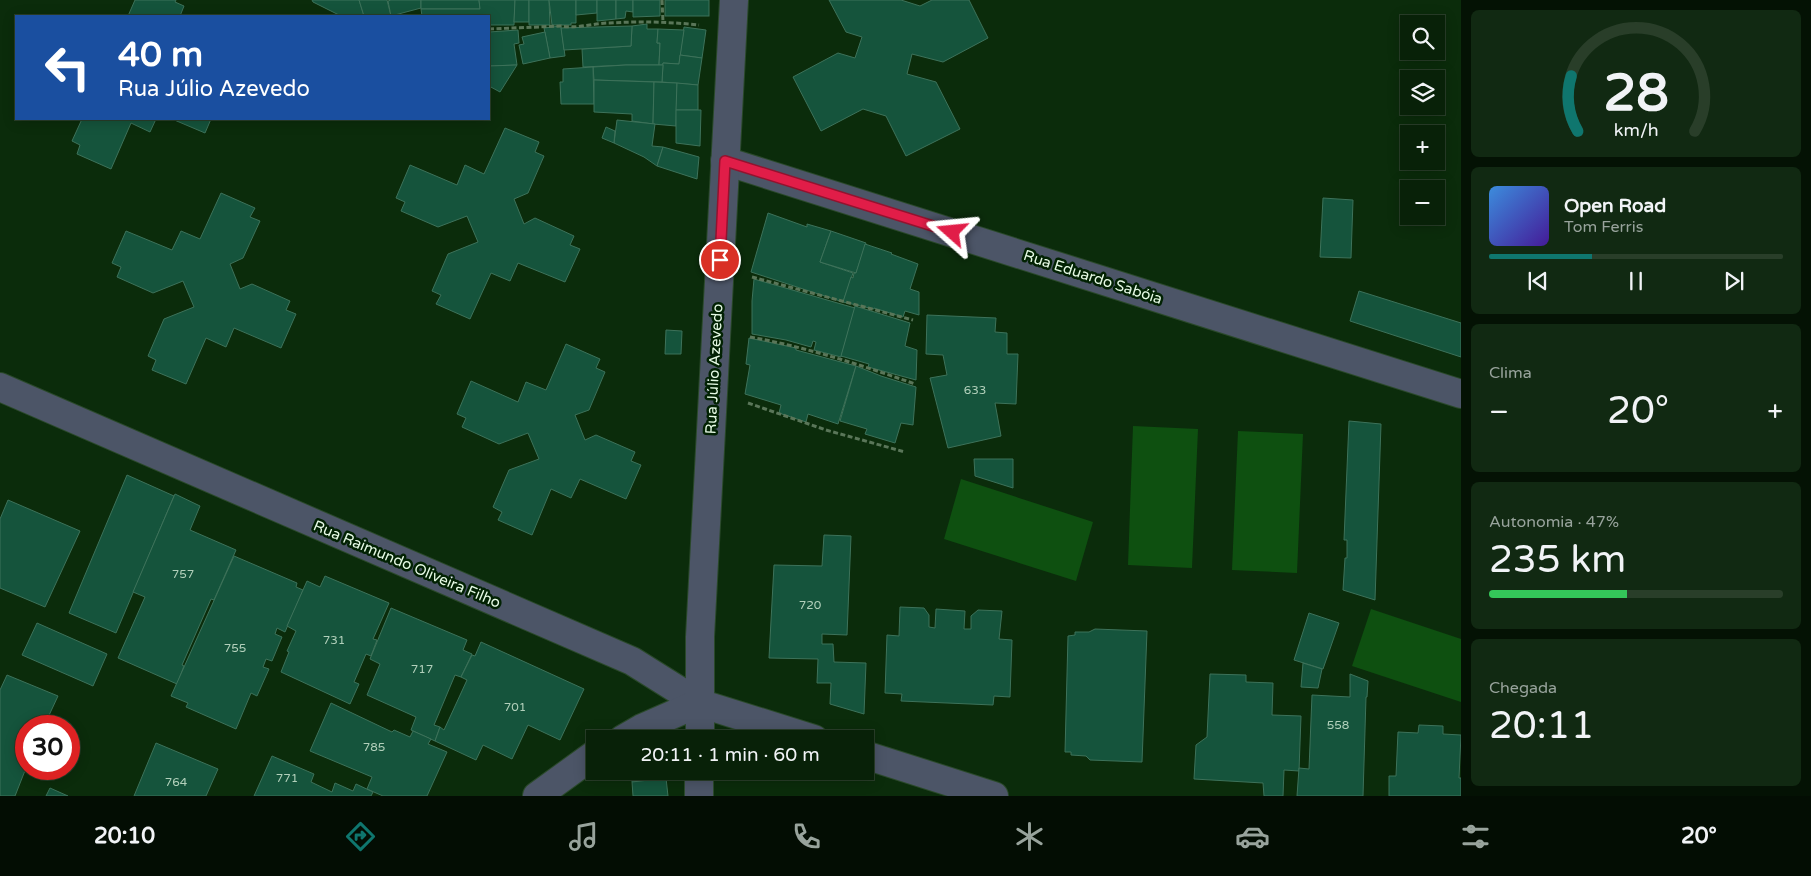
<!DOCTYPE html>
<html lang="pt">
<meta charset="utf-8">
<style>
body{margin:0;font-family:"Varela Round",sans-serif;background:#112912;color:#f1f3f6;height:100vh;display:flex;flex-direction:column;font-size:19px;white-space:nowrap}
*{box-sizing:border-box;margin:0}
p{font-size:16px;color:#98a39c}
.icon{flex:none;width:28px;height:28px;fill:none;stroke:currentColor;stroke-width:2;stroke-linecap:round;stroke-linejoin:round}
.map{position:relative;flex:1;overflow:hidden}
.drawer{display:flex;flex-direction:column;gap:10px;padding:10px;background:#041204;width:350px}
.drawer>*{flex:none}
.guide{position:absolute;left:15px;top:15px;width:475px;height:105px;border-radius:0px;box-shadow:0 2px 12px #0003,0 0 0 1px #293e29;background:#1a4fa0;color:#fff;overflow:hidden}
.tools{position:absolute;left:1400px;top:15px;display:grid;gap:10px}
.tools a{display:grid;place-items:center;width:45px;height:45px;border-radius:0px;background:#082108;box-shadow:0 2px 12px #0003,0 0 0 1px #293e29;font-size:25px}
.speed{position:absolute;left:15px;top:715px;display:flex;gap:10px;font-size:25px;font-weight:700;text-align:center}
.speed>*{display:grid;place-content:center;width:65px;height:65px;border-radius:50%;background:#082108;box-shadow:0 2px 12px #0003,0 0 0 1px #293e29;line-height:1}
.speed .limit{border:8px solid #d22;background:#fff;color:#111}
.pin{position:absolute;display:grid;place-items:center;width:42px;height:42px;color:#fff;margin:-21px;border:2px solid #fff;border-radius:50%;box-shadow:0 1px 5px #0007}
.me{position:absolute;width:55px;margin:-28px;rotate:288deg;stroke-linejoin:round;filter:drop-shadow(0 0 4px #0008)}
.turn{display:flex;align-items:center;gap:18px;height:105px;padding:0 20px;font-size:22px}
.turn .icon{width:65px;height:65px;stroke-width:2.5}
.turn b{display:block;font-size:35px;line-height:42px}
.big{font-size:38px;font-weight:600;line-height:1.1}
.drawer .widget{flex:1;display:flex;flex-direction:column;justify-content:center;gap:8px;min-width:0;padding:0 18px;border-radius:8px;background:#112912}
.drawer .dial{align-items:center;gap:0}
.dial svg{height:130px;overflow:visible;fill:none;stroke:#293e29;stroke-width:7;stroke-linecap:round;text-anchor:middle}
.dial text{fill:#f1f3f6;stroke:none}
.song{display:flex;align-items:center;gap:15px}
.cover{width:60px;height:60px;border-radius:8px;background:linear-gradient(135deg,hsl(210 70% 55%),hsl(260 70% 35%))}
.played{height:5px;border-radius:2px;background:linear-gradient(90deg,#0f766e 35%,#293e29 35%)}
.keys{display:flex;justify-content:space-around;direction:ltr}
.heat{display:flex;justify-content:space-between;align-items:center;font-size:28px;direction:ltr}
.charge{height:8px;border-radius:4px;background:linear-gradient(90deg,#34c759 47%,#293e29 0)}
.trip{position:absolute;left:586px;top:730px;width:288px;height:50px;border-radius:0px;background:#082108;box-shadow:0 2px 12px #0003,0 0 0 1px #293e29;font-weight:600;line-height:50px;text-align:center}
.menu{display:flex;height:80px;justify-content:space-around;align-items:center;background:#030d03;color:#98a39c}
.menu .icon{width:35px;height:35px}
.menu .on{color:#0f766e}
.menu b{font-size:22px;color:#f1f3f6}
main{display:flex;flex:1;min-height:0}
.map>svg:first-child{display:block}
</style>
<main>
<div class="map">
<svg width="1461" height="796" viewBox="0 0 1461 796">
<rect width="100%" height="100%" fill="#0b2c0b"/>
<!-- green -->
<g fill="#0e5010">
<polygon points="1133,426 1198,429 1192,568 1128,565"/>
<polygon points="1238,431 1303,434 1297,573 1232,570"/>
<polygon points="961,479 1093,522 1076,581 944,539"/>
<polygon points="1371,609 1461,639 1461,702 1352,666"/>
</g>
<!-- building -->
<g fill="#15543c" stroke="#3d725a">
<polygon points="135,0 176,0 175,2 184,6 180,16 128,16"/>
<polygon points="312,0 359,0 364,16 341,16 313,2"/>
<polygon points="359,0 387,0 391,16 364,16"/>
<polygon points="391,0 421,0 421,8 391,16 388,1"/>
<polygon points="421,0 479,0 480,9 421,9"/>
<polygon points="479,0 515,0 514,25 489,25 489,16 422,16 421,9 480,9"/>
<polygon points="515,0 529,0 529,22 514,22"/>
<polygon points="529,0 549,0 550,25 529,25"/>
<polygon points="549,0 576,0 576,23 571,23 571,25 552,25"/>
<polygon points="576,0 597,0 597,13 576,15"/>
<polygon points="597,0 616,0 616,19 597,21"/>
<polygon points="616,0 633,0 633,12 626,11 625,18 616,19"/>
<polygon points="633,0 660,0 660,16 633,17"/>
<rect x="665" y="0" width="44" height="16"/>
<polygon points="829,0 901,0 920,6 932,0 969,0 988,38 943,62 912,54 907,74 936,82 960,129 906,156 886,116 863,109 821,131 793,77 838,53 855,58 862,37 846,32"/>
<polygon points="647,24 647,29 658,29 657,43 660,43 659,65 626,65 583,67 582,49 631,46 632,26"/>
<polygon points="561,26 565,56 550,58 544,28"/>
<polygon points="632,26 631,46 564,50 561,28"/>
<polygon points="684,27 706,30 702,58 680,55"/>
<polygon points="658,29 684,30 679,64 663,63 663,65 659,65 660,43 657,43"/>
<polygon points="518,30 519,43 514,44 517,65 489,66 489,32"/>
<polygon points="545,32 550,58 523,64 519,45 524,44 522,37"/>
<polygon points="680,55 702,58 698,85 662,82 663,63 679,64"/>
<polygon points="517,65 500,92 489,86 489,66"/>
<polygon points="626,65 663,65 662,82 594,80 593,67"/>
<polygon points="593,67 594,104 561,104 560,82 563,82 563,69"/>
<polygon points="594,80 654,82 653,124 632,121 632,114 594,112"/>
<polygon points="654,82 677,83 676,126 653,124"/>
<polygon points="677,83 698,85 698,110 676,110"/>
<polygon points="676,110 701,110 700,146 676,143"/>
<polygon points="82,119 156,119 150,132 131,123 111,169 77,154 80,145 72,141"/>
<polygon points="172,119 211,119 205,133"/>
<polygon points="617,120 655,124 652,146 663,147 657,166 644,157 614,143"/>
<polygon points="606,127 615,131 614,143 602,138"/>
<polygon points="505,128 539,142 535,152 544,156 528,193 514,199 524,224 535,218 574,236 570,245 580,249 565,282 518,263 510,281 491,273 470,319 436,304 441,295 432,291 448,254 478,242 467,216 438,227 401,211 405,202 396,198 410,165 457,185 465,165 484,174"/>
<polygon points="663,147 699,157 697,179 657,166"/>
<polygon points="221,193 255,208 250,217 260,221 243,258 230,264 240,289 252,284 290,301 286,310 296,314 281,348 234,328 226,347 206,338 186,384 152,370 156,360 148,356 164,319 194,307 183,281 153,293 117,277 121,267 112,263 126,231 172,250 181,231 200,239"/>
<polygon points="1323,198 1353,200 1351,258 1320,257"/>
<polygon points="768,213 807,227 807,224 831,231 820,262 853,273 843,302 751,272"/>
<polygon points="831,231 866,243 856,273 820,262"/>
<polygon points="865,244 892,253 891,254 918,264 910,289 919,292 919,315 905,311 903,317 874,308 874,309 843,302 851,277 853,278 854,273 856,273"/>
<polygon points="754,279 855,308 841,357 814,350 816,342 813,341 811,347 786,340 752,334 752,301"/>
<polygon points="1359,291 1461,323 1461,357 1350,321"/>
<polygon points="855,306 910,323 905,346 917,350 916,380 868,367 869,364 841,356"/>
<polygon points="927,315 996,318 995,332 1007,333 1007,354 1018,354 1016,404 995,403 1001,436 948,448 930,378 947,375 943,355 926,354"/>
<polygon points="666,330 682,331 681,354 665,354"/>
<polygon points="749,338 796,348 796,350 856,366 838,424 808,414 806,422 779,413 781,405 745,394 750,365 746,364"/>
<polygon points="566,344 600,359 596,368 605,372 589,410 575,415 585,440 596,435 635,452 631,461 641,465 626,499 580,479 571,498 551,489 532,535 498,520 502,512 493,507 509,470 539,459 528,433 499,444 462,427 466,418 457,414 471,381 518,402 526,382 546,390"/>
<polygon points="856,366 881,376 916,387 913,425 901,423 895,443 865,434 867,429 840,421"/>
<polygon points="1349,421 1381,424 1375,600 1343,590 1345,558 1347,558 1347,540 1344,540"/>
<polygon points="974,459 1013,459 1013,488 975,476"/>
<polygon points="127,475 174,496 116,633 69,613"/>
<polygon points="175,494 200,506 190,530 236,550 214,600 211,599 182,665 184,666 177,684 118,658 145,597 133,592"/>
<polygon points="8,500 80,531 45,607 0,588 0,519"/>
<polygon points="824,535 851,536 847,635 822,634 822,644 833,644 834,662 866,663 864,714 830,704 831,683 817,683 818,659 769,658 774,565 822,566"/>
<polygon points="234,556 297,583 296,587 303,590 285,632 277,628 275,634 282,637 272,661 266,659 263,667 269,669 257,696 251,693 236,729 186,707 188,703 171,696"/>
<polygon points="325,576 389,603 373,639 377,640 371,656 366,654 354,682 359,684 350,704 281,672 289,652 287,651 296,631 287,626 307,581 320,587"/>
<polygon points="900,607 924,608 929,615 929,627 935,628 936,609 965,611 964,629 971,629 971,616 978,610 1002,611 999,639 1012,640 1010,697 994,696 993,705 901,701 902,694 885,693 887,635 899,636"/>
<polygon points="391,608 467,640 463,650 472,654 461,677 455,675 434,725 440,727 435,741 411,730 416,717 367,695 380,664 370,659"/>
<polygon points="1309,613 1339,623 1323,669 1294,660"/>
<polygon points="37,623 107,654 93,686 22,655"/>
<polygon points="1095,629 1147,631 1142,762 1090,760 1086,756 1071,755 1071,752 1065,752 1068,636 1075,635 1075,632 1089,632"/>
<polygon points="481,642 584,689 560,740 528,725 512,759 483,745 476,760 435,741 440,727 444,730 467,680 461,677 472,655 475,656"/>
<polygon points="1303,663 1322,669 1318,688 1301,687"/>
<polygon points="1210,674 1246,675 1246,682 1273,683 1272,715 1301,716 1299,771 1284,770 1283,796 1264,796 1263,783 1194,779 1196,745 1207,737"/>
<polygon points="1350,674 1368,681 1367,697 1366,697 1363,796 1297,796 1299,768 1309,769 1312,695 1350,697"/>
<polygon points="7,675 58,696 44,726 26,726 26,768 15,796 0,796 0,690"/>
<polygon points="331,703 392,732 394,730 410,737 413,731 431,739 428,744 447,752 427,796 383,796 367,789 372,777 310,751"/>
<polygon points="1419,725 1443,726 1443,734 1461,735 1459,778 1461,778 1461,796 1389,796 1389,776 1396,776 1398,732 1418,733"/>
<polygon points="156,743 218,769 206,796 134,796"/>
<polygon points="272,756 314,774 311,782 332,792 335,783 353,791 356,784 373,792 371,796 254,796"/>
<polygon points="666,774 666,778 632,782 632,778"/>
<polygon points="666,778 668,796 633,796 632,782"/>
<polygon points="50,788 68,796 46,796"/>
</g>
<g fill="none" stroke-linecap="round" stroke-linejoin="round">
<!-- minor casing -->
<g stroke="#2a492a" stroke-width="30">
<g id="minor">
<polyline points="725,161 1461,394"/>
<polyline points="0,387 632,661 699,703 814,739"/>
<polyline points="623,739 642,728 699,703"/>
<polyline points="700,739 700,637 734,0"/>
<polyline points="865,755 994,796"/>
<polyline points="537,796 595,754"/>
<polyline points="699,796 699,771"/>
</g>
</g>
<!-- path -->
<g stroke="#5a7659" stroke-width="3" stroke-dasharray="5 2.5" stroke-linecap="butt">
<polyline points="662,0 663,22"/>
<path d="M489,29L561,26C577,29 594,23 610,23C640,21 670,22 699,25"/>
<polyline points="752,277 913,320"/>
<path d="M750,337C806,347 861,365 915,384"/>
<polyline points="748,403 826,430 905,452"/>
</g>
<!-- minor -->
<use href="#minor" stroke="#4c5567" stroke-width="28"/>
</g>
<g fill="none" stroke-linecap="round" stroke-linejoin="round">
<!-- route casing -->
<g stroke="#92132f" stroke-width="12">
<polyline id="route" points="720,260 725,161 952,232"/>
</g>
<!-- route -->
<use href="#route" stroke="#e11d48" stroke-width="9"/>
</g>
<g text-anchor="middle" stroke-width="5" stroke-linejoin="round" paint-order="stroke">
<!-- number labels -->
<g font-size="12" fill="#b2d0bb">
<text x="975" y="394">633</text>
<text x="183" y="578">757</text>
<text x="810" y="609">720</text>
<text x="334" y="644">731</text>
<text x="235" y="652">755</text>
<text x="422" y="673">717</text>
<text x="515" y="711">701</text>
<text x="1338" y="729">558</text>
<text x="374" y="751">785</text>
<text x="287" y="782">771</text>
<text x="176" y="786">764</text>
</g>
<!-- street labels -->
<g font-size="15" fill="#e6fae5" stroke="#022203">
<text transform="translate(1093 277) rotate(18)" y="5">Rua Eduardo Sabóia</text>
<text transform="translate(714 369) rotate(-87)" y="5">Rua Júlio Azevedo</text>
<text transform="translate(407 564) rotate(23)" y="5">Rua Raimundo Oliveira Filho</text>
</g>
</g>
</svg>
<div class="tools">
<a><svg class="icon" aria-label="search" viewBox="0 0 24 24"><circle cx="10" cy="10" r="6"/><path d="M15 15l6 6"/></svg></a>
<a><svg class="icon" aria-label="layers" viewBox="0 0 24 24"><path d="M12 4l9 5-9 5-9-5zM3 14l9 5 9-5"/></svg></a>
<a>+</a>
<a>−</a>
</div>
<div class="speed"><div class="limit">30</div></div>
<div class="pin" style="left:720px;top:260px;background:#d93025"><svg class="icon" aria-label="arrive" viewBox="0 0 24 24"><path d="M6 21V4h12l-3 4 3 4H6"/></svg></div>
<svg class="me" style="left:952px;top:232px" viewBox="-20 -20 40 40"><path d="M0-17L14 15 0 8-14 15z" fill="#e11d48" stroke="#fff" stroke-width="4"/></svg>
<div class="trip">20:11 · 1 min · 60 m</div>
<div class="guide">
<div class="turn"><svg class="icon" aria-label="left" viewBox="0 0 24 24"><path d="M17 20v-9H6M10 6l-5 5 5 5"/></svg><div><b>40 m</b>Rua Júlio Azevedo</div></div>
</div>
</div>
<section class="drawer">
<div class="widget dial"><svg viewBox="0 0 100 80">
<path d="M14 69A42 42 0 1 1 86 69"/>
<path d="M14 69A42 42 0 0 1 10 35" stroke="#0f766e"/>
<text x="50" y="56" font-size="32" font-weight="700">28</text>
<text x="50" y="72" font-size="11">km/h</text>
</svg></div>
<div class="widget">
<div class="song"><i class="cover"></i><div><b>Open Road</b><p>Tom Ferris</p></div></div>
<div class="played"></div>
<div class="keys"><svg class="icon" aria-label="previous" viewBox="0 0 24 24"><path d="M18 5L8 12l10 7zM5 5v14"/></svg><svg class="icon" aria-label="pause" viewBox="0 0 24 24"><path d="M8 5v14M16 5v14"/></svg><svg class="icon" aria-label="next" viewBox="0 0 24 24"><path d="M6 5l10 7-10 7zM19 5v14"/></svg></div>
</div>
<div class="widget"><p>Clima</p>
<div class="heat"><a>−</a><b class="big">20°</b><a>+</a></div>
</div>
<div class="widget"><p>Autonomia · 47%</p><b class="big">235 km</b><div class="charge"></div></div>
<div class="widget"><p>Chegada</p><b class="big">20:11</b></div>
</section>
</main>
<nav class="menu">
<b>20:10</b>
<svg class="icon on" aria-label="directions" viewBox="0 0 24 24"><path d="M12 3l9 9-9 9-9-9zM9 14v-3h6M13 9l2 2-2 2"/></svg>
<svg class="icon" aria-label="music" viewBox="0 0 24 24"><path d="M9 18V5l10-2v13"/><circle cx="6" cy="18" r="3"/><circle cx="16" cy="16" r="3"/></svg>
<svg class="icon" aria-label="phone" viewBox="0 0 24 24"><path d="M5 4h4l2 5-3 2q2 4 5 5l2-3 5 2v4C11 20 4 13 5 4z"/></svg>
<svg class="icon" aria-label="climate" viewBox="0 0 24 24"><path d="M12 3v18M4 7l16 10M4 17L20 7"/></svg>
<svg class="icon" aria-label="car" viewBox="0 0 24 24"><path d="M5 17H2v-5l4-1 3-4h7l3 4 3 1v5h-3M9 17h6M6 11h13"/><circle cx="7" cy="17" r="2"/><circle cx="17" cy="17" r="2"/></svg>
<svg class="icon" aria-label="filters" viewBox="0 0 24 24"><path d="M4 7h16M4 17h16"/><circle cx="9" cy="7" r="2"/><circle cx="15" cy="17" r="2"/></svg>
<b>20°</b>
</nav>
